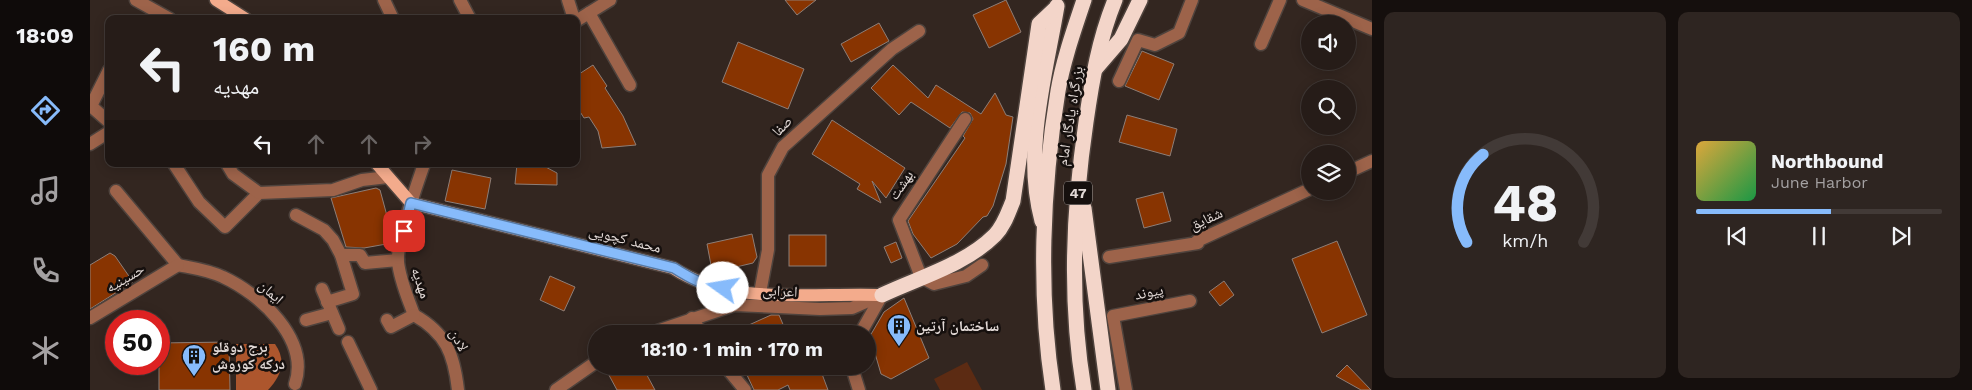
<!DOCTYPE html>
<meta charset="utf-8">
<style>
body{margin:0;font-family:"Work Sans","Noto Naskh Arabic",sans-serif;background:#2e2521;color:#f1f3f6;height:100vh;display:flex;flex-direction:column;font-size:19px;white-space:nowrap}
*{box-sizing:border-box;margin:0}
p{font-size:16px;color:#a4a1a2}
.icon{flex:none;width:28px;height:28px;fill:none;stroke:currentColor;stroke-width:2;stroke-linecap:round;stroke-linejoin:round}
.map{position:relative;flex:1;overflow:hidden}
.sheet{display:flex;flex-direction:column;gap:12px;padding:12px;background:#150f0d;width:600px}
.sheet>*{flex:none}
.top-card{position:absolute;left:15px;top:15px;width:475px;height:152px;border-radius:10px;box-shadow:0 2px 12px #0003,0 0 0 1px #423a37;background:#261c18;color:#f1f3f6;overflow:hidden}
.buttons{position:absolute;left:1211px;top:15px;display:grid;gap:10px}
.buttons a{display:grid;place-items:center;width:55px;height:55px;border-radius:50%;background:#261c18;box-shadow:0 2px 12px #0003,0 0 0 1px #423a37;font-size:25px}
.speed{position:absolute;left:15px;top:310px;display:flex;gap:10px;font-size:25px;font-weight:700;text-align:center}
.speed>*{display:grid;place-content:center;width:65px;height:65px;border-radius:50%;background:#261c18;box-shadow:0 2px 12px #0003,0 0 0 1px #423a37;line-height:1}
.speed .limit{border:8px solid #d22;background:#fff;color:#111}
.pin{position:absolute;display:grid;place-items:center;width:42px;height:42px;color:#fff;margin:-21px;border-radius:10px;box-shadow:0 2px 8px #0006}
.me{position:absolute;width:55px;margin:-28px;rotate:283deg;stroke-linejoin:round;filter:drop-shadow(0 0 4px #0008)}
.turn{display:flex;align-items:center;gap:18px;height:105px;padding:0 25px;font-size:22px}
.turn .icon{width:65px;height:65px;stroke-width:2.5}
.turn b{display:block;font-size:35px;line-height:42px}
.lanes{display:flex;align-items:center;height:48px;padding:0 25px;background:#0003;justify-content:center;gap:25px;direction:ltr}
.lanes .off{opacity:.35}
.sheet .tile{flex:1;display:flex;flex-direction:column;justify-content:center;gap:8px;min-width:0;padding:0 18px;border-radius:10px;background:#2e2521}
.sheet .dial{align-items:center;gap:0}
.dial svg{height:130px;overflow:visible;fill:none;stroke:#423a37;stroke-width:7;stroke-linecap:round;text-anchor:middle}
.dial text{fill:#f1f3f6;stroke:none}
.song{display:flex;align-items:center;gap:15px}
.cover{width:60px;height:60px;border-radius:8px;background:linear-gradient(135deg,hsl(40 70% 55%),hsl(140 70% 35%))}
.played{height:5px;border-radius:2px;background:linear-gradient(90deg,#87bbfb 55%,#423a37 55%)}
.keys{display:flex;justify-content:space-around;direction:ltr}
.sheet .tiles{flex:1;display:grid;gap:12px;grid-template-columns:repeat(2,1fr)}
.trip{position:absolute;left:498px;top:325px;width:288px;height:50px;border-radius:25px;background:#261c18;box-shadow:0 2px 12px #0003,0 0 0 1px #423a37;font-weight:700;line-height:50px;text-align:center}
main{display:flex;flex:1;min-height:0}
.tab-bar{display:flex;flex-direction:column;width:90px;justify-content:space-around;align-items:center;background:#0f0b0a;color:#a4a1a2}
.tab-bar .icon{width:35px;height:35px}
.tab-bar .selected{color:#87bbfb}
.tab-bar b{font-size:22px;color:#f1f3f6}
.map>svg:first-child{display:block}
</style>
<main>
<nav class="tab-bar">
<b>18:09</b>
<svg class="icon selected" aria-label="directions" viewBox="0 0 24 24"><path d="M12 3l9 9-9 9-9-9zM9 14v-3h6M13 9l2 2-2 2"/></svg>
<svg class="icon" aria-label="music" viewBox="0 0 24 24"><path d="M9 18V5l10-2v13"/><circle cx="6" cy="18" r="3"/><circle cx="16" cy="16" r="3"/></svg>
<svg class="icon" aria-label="phone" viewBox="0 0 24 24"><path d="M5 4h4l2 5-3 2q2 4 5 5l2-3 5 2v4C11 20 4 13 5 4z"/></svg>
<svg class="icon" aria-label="climate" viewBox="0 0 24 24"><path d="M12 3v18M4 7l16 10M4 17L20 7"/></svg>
</nav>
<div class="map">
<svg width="1282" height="390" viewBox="0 0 1282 390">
<rect width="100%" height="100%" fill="#332620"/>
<!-- green -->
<polygon fill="#5c2b13" points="877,362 892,390 850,390 844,379"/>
<!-- water -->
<path fill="#ad562d" d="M146,344H185C197,361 191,376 178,390H146Z"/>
<!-- building -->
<g fill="#883401" stroke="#8e7e77">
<polygon points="695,0 726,0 707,15"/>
<polygon points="916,0 931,32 899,48 883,15"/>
<polygon points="789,23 799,41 761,62 751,44"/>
<polygon points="648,42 714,69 698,109 632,82"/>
<polygon points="1052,51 1084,64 1069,100 1035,86"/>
<polygon points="503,65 517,86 515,88 533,116 546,145 512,148 508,131 499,117 494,118 487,107 490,106 486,99 486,76"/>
<polygon points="803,65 838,98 846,85 891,114 905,93 916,115 923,117 916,164 903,206 897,216 893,217 867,244 841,258 823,234 818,221 875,138 873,136 883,119 880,113 872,112 860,128 821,102 809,115 781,88"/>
<polygon points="1037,115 1087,129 1080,156 1029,142"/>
<polygon points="742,120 815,168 796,198 782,181 791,203 767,189 770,184 722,154"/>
<polygon points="427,164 450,164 467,173 467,185 425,184"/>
<polygon points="362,170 401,178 395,209 355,201"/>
<polygon points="286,188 290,190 303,238 302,243 274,248 256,247 241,198"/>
<polygon points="1073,192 1081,221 1054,228 1046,199"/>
<polygon points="662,234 667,257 663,263 629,271 621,265 617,244"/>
<rect x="699" y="235" width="37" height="31"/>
<polygon points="1247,241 1277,315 1232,333 1202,259"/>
<polygon points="806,242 812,258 801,263 794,247"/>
<polygon points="20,253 25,256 43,282 0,309 0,265"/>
<polygon points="460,276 485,287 474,311 450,300"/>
<polygon points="1134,281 1144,295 1130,306 1119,292"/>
<polygon points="814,298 839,358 801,379 791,374 780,336 794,312"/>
<polygon points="681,315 689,315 695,329 683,334 639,334"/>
<polygon points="139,342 140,390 69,390 69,343"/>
<polygon points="1257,365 1281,390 1271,390 1246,376"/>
<polygon points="514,366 552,366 565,390 527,390"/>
<polygon points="677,366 729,366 738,390 700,390 698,385 688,390 664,390 657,375"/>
</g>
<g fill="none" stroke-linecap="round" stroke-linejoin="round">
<!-- minor casing -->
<g stroke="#4f433d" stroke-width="15">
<g id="minor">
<polyline points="46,0 80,19"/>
<polyline points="294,0 303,19"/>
<polyline points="370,0 380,19"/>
<polyline points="478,0 484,19"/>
<polyline points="1213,0 1282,29"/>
<polyline points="499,13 540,85"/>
<polyline points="486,21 520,0"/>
<polyline points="1171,44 1190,0"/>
<polyline points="19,70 1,106 19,122"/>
<polyline points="1029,81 1048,40 1065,45 1089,33 1102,0"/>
<polyline points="875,119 809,220 831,277 844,284 876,276 892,265"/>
<polyline points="0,144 19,132"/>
<polyline points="84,164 109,202 135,227 169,193 243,190 272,180 298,177"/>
<polyline points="137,164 143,174 169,193"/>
<polyline points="1258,172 1282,161"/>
<polyline points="26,191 88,265"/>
<polyline points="206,215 234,230 243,240 251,255 263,294 237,302"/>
<polyline points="251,255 270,255 275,263 308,260"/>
<polyline points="1019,257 1108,243 1107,241 1220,189"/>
<path d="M88,265C103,268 119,270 133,277C170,294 220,339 205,384"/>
<polyline points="232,289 249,329"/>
<polyline points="670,293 678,250 678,175 693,147 802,49 829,31"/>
<path d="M324,315C318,298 310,281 308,262C306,242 327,185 334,164"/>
<path d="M324,315C356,333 364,354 368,390"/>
<polyline points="0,318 88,265"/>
<polyline points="602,318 612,334"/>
<polyline points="216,320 242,313"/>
<polyline points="297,320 301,327 324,315"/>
<polyline points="558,334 645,305 730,309 762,308 792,295"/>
<polyline points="770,334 792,295"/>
<polyline points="258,342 281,390"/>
<polyline points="635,366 655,390"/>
<polyline points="764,366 764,374 769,390"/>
<polyline points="466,390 506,362"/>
<polyline points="1036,390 1023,316 1100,301"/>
</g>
</g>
<!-- major casing -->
<g stroke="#4f433d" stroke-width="15">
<g id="major">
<polyline points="126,0 156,19"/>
<path d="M287,164L321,203L583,268C642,307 725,292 792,295"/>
</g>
</g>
<!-- highway casing -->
<g stroke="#4f433d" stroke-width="18">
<g id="highway">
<polyline points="1006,68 1031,39 1050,0"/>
<polyline points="994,208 1018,390"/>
<path d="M952,221C933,150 955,77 967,6"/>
<path d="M792,295C830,277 875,265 905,235C914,226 918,213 923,201L949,24L966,8"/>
<path d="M963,390C948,293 952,188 968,91C973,61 984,30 994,0"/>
<path d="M994,390C979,301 983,210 996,122C1002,80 1009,39 1025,0"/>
</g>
</g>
<!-- minor -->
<use href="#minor" stroke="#9d634a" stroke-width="12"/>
<!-- major -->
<use href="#major" stroke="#f3ab8c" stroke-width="12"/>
<!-- highway -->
<use href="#highway" stroke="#f3d5c9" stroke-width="15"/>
</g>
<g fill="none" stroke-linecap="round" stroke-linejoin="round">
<!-- route casing -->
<g stroke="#587aa3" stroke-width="12">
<path id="route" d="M314,231L321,203L584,268C600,278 614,286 633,288"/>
</g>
<!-- route -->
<use href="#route" stroke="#87bbfb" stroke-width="9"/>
</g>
<!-- icons -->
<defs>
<g id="building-pin" transform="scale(1.25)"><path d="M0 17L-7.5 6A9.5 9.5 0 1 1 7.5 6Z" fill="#87bbfb" stroke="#16100e"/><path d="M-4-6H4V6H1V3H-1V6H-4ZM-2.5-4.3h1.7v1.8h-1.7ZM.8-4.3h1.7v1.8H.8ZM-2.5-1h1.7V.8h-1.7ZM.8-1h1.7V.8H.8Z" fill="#111"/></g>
</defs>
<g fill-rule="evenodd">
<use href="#building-pin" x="809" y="326"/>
<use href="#building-pin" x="104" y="356"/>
</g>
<g text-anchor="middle" stroke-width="5" stroke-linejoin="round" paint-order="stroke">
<!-- shield labels -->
<rect fill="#16100e" stroke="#a59d9a" stroke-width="1" x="974" y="181.5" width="28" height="23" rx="4"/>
<g font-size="14" font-weight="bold" fill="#e2d9d6">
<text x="988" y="198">47</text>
</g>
<!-- street labels -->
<g font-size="15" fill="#e2d9d6" stroke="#16100e">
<text transform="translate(980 116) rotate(-81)" y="5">بزرگراه یادگار امام</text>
<text transform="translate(692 126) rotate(-46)" y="5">صفا</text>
<text transform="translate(811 185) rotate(-56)" y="5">بهشت</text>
<text transform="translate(1116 219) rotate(-25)" y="5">شقایق</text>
<text transform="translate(535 239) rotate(14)" y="5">محمد کچویی</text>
<text transform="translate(35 278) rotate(-31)" y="5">حسینیه</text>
<text transform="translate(331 283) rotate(72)" y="5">مهدیه</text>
<text transform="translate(690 291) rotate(3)" y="5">اعرابی</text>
<text transform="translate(181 292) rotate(42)" y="5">ایمان</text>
<text transform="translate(1059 292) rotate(-11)" y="5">پیوند</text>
<text transform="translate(369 340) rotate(63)" y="5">لادن</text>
</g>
<!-- poi labels -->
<g font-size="15" font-weight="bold" fill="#e2d9d6" stroke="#16100e" text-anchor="start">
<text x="826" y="331">ساختمان آرتین</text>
<text x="122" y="352">برج دوقلو<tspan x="122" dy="17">درکه کوروش</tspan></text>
</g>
</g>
</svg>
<div class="buttons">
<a><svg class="icon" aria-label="sound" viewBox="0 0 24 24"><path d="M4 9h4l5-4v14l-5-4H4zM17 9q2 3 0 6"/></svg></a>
<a><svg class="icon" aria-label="search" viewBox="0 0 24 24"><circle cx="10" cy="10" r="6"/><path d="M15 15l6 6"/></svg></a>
<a><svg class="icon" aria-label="layers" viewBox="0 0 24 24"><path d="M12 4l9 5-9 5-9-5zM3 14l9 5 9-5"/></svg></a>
</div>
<div class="speed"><div class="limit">50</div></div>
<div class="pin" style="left:314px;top:231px;background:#d93025"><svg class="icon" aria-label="arrive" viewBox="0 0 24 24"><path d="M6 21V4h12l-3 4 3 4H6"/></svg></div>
<svg class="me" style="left:633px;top:288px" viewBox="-20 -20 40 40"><circle r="19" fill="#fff"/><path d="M0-13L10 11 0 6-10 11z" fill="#87bbfb"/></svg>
<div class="trip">18:10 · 1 min · 170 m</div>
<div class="top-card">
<div class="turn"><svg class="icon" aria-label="left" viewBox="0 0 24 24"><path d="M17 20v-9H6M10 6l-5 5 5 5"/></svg><div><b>160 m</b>مهدیه</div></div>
<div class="lanes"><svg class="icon" aria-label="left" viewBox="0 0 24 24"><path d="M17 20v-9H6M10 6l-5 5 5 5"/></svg><svg class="icon off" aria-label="ahead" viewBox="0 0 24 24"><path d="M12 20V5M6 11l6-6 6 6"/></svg><svg class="icon off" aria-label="ahead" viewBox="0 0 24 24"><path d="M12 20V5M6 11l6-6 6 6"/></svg><svg class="icon off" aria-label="right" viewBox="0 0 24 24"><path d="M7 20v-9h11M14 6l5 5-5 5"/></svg></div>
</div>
</div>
<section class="sheet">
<div class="tiles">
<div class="tile dial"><svg viewBox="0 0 100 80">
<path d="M14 69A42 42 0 1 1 86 69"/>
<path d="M14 69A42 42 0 0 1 24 15" stroke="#87bbfb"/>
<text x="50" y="56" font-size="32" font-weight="700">48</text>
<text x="50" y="72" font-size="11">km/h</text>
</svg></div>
<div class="tile">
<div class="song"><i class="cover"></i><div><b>Northbound</b><p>June Harbor</p></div></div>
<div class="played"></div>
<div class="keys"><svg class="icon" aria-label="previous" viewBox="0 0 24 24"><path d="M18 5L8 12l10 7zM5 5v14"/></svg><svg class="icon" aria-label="pause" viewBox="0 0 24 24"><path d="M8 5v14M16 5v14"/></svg><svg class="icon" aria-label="next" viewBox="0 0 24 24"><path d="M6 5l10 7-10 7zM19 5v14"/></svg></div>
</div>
</div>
</section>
</main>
